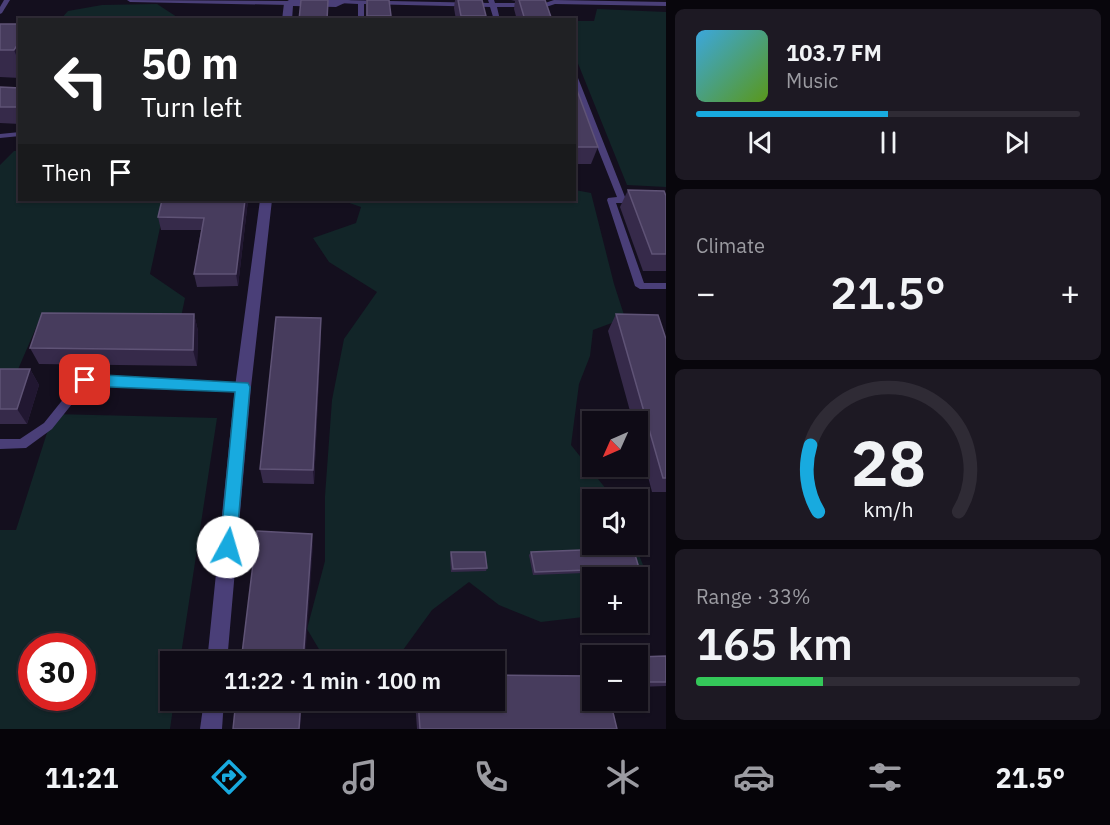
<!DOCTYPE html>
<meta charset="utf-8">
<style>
body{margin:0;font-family:"IBM Plex Sans",sans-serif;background:#1d1923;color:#f1f3f6;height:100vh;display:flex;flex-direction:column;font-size:22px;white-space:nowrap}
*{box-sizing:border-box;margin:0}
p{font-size:20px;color:#9b9ba1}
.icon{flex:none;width:33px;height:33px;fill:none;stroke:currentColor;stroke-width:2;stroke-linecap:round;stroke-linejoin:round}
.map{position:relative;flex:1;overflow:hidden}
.drawer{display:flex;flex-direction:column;gap:9px;padding:9px;background:#08060c;width:444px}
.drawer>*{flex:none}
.guide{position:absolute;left:18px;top:18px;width:558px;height:183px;border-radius:0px;box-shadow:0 2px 4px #0004,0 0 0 2px #2f2b35;background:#202124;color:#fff;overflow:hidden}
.needle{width:39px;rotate:225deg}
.tools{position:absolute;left:582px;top:411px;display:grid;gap:12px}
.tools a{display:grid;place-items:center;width:66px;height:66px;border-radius:0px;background:#0f0b16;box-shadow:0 2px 4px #0004,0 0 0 2px #2f2b35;font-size:30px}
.speed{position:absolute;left:18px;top:633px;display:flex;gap:12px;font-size:30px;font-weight:700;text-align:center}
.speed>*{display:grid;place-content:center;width:78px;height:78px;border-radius:50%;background:#0f0b16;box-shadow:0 2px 4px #0004,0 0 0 2px #2f2b35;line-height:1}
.speed .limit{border:9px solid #d22;background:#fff;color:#111}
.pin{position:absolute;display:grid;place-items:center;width:51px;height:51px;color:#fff;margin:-26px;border-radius:12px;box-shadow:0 3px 9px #0006}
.me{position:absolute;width:66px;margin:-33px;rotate:6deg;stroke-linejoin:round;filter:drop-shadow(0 0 4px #0008)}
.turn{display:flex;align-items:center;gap:21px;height:126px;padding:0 24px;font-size:27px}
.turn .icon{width:78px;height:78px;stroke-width:2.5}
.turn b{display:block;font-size:42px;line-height:51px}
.then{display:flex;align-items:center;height:57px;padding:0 24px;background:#0003;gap:12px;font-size:22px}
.big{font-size:45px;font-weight:600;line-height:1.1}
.drawer .widget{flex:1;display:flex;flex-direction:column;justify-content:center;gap:9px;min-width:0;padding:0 21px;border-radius:9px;background:#1d1923}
.drawer .dial{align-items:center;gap:0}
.dial svg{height:156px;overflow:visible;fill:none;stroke:#2f2b35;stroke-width:7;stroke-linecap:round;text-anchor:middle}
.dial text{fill:#f1f3f6;stroke:none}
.song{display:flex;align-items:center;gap:18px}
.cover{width:72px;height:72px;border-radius:9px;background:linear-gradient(135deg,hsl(200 70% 55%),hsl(90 70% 35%))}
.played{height:6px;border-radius:3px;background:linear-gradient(90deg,#18aadf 50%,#2f2b35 50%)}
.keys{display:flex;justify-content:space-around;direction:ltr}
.heat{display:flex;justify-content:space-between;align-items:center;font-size:33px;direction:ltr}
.charge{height:9px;border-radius:4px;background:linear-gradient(90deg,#34c759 33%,#2f2b35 0)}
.trip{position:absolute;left:160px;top:651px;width:345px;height:60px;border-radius:0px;background:#0f0b16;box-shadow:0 2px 4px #0004,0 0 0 2px #2f2b35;font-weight:600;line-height:60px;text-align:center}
.dock{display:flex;height:96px;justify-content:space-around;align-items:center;background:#060409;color:#9b9ba1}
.dock .icon{width:42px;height:42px}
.dock .active{color:#18aadf}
.dock b{font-size:27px;color:#f1f3f6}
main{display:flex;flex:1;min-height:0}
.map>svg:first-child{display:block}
</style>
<main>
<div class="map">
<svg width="666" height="729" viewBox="0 0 666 729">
<rect width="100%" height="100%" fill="#140f1e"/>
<!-- green -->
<g fill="#122528" fill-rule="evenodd">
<polygon points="157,4 180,19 61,19 68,11 102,5"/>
<polygon points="597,9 666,12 666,187 627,185 575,56 575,21 594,21"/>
<polygon points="14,151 19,151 20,200 166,200 150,274 185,298 179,327 38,323 16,374 0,374 0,165"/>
<polygon points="575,190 591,193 614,284 625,318 593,330 590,356 579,384 571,445 614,499 592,500 592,544 635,545 647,575 638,584 638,578 592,578 592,616 541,622 499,605 469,582 432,610 395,661 326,661 307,629 325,561 325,496 332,400 344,339 377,292 329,262 313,238 356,223 361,207 341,200 574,200"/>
<path d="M53,414L217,418L180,661L171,662V700L174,701L170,729H0V530H16ZM32,646H82V698H32Z"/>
</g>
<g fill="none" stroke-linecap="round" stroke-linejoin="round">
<!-- service -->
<g fill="#4a3f78" fill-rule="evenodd">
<polygon points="4,0 10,0 2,13 0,14 0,7"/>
<polygon points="127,0 289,1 292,3 289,5 130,2"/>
<polygon points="340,0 489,3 488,0 494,0 495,3 545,3 554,0 666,2 666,6 555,4 546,7 497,7 500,20 494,20 490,7 364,4 364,20 358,20 358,4 338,3 337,2"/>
<polygon points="574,76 578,78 625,197 636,197 640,200 636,203 616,203 644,283 666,283 666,289 640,289 635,286 607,200 608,198 617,197 574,89"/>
<polygon points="20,132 20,136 0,138 0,134"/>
<polygon points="85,376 243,383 247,384 248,387 247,390 243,391 88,384 52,429 26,448 0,449 0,439 20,439 44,423 81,377"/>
</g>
<!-- minor -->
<g fill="#4a3f78" fill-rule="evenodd">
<polygon points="289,0 351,0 336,7 293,6 292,20 282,20 284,3"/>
<polygon points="260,200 272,200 251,387 227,662 207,662 235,387"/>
<polygon points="204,700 224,700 222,729 200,729"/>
</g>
</g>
<!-- wall -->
<g fill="#362a4a">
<polygon points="366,0 391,16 390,20 366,20"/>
<polygon points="455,0 482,0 486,16 485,20 456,20 454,8"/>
<polygon points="511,0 545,0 552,20 517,20 514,9 515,1"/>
<polygon points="0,24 20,24 20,78 0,77"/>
<polygon points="574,82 598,147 591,164 574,164"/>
<polygon points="0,87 20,88 20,124 0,123"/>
<polygon points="628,190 666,196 666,271 643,271 620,207"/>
<polygon points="162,200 248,200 238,286 197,287 194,274 201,230 161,230 158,217"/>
<polygon points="194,314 198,331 197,366 39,364 30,348"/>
<polygon points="616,314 666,339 666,492 652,492 638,438 638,422 633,422 608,331"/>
<polygon points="321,334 314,484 263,483 260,469"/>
<polygon points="0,369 30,369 39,385 27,424 0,424"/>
<polygon points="451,552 487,568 486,571 451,572 450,555"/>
<polygon points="531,552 639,568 636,571 533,575 529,555"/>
<polygon points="666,656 666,686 638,687 638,657"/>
<polygon points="415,700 495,700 617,729 417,729"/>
</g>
<!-- shaded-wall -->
<g fill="#211731">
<polygon points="20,41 20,65 14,50"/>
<polygon points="245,200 248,200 238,286 236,274"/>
<polygon points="194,314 198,331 197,366 193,350"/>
<polygon points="321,318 321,334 314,484 313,470"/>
<polygon points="30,369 39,385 27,424 17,409"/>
<polygon points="312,534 313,546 305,662 303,662"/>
<polygon points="301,700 302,700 300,729 299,729"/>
</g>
<!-- building -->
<g fill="#473c5d" stroke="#5f5376" stroke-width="1.5">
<polygon points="301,0 328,0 327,20 299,20"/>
<polygon points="367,0 389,0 391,16 367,16"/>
<polygon points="458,0 482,0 486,16 461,16"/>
<polygon points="519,0 545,0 552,20 525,20"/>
<polygon points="0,24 20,24 20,41 14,50 0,50"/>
<polygon points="574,82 598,147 574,147"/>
<polygon points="0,87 20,88 20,107 0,107"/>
<polygon points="628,190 664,191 666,196 666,254 652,254"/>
<polygon points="162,200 245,200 236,274 194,274 204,218 158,217"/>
<polygon points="42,313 194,314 193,350 30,348"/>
<polygon points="616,314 658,315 666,339 666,478 663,478"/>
<polygon points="276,317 321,318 313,470 260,469"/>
<polygon points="0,369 30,369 17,409 0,409"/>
<polygon points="257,531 312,534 303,662 241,662"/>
<polygon points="633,548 639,568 535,572 531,552"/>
<polygon points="451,552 485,552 487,568 453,569"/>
<polygon points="666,656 666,682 638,682 638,657"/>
<polygon points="495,675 592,676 592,700 610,700 617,729 420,729 418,700 495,700"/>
<polygon points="236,700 301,700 299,729 233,729"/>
</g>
<!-- route -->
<polygon fill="#18aadf" stroke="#106e91" stroke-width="1.5" points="85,374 248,383 250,387 236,547 234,553 228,555 222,553 220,547 235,392 85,386 80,384 78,380 80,376"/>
</svg>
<div class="tools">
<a><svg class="needle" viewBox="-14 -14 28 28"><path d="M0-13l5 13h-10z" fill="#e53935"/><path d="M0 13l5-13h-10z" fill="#9b9ba1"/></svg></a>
<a><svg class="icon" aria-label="sound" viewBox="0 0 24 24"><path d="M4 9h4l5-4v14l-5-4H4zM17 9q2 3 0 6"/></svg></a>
<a>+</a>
<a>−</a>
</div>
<div class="speed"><div class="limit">30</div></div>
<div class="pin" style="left:85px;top:380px;background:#d93025"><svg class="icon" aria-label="arrive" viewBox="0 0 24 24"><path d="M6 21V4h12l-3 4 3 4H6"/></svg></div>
<svg class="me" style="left:228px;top:547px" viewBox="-20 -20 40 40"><circle r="19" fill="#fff"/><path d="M0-13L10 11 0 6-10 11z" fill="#18aadf"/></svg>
<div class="trip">11:22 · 1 min · 100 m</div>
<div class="guide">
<div class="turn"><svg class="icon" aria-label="left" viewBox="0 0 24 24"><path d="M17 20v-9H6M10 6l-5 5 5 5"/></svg><div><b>50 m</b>Turn left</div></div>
<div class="then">Then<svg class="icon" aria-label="arrive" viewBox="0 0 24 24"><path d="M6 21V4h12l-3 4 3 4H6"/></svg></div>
</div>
</div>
<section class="drawer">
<div class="widget">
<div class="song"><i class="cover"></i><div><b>103.7 FM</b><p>Music</p></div></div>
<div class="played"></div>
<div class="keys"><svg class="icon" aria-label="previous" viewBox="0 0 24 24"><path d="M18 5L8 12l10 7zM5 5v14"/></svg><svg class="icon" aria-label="pause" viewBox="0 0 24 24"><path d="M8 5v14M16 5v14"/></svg><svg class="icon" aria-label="next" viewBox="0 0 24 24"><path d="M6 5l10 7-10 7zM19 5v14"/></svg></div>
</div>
<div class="widget"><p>Climate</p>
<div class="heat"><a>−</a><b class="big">21.5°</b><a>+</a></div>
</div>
<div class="widget dial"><svg viewBox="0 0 100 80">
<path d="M14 69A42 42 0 1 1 86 69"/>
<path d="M14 69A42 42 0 0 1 10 35" stroke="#18aadf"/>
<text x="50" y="56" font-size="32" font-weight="700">28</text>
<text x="50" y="72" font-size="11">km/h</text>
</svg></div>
<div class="widget"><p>Range · 33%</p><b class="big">165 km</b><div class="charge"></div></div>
</section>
</main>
<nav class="dock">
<b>11:21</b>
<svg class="icon active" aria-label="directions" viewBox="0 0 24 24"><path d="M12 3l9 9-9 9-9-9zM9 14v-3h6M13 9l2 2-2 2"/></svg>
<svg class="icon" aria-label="music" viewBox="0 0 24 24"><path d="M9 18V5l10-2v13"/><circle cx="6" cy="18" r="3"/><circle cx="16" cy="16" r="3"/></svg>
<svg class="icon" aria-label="phone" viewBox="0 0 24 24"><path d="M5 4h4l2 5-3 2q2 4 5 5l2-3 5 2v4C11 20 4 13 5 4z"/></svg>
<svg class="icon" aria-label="climate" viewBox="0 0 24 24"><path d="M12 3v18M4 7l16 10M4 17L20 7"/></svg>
<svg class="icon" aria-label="car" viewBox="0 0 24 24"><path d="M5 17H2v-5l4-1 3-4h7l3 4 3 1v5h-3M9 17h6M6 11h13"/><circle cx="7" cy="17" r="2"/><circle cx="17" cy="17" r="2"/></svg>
<svg class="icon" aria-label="filters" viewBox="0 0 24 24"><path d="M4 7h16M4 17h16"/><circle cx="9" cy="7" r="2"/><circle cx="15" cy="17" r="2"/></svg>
<b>21.5°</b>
</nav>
